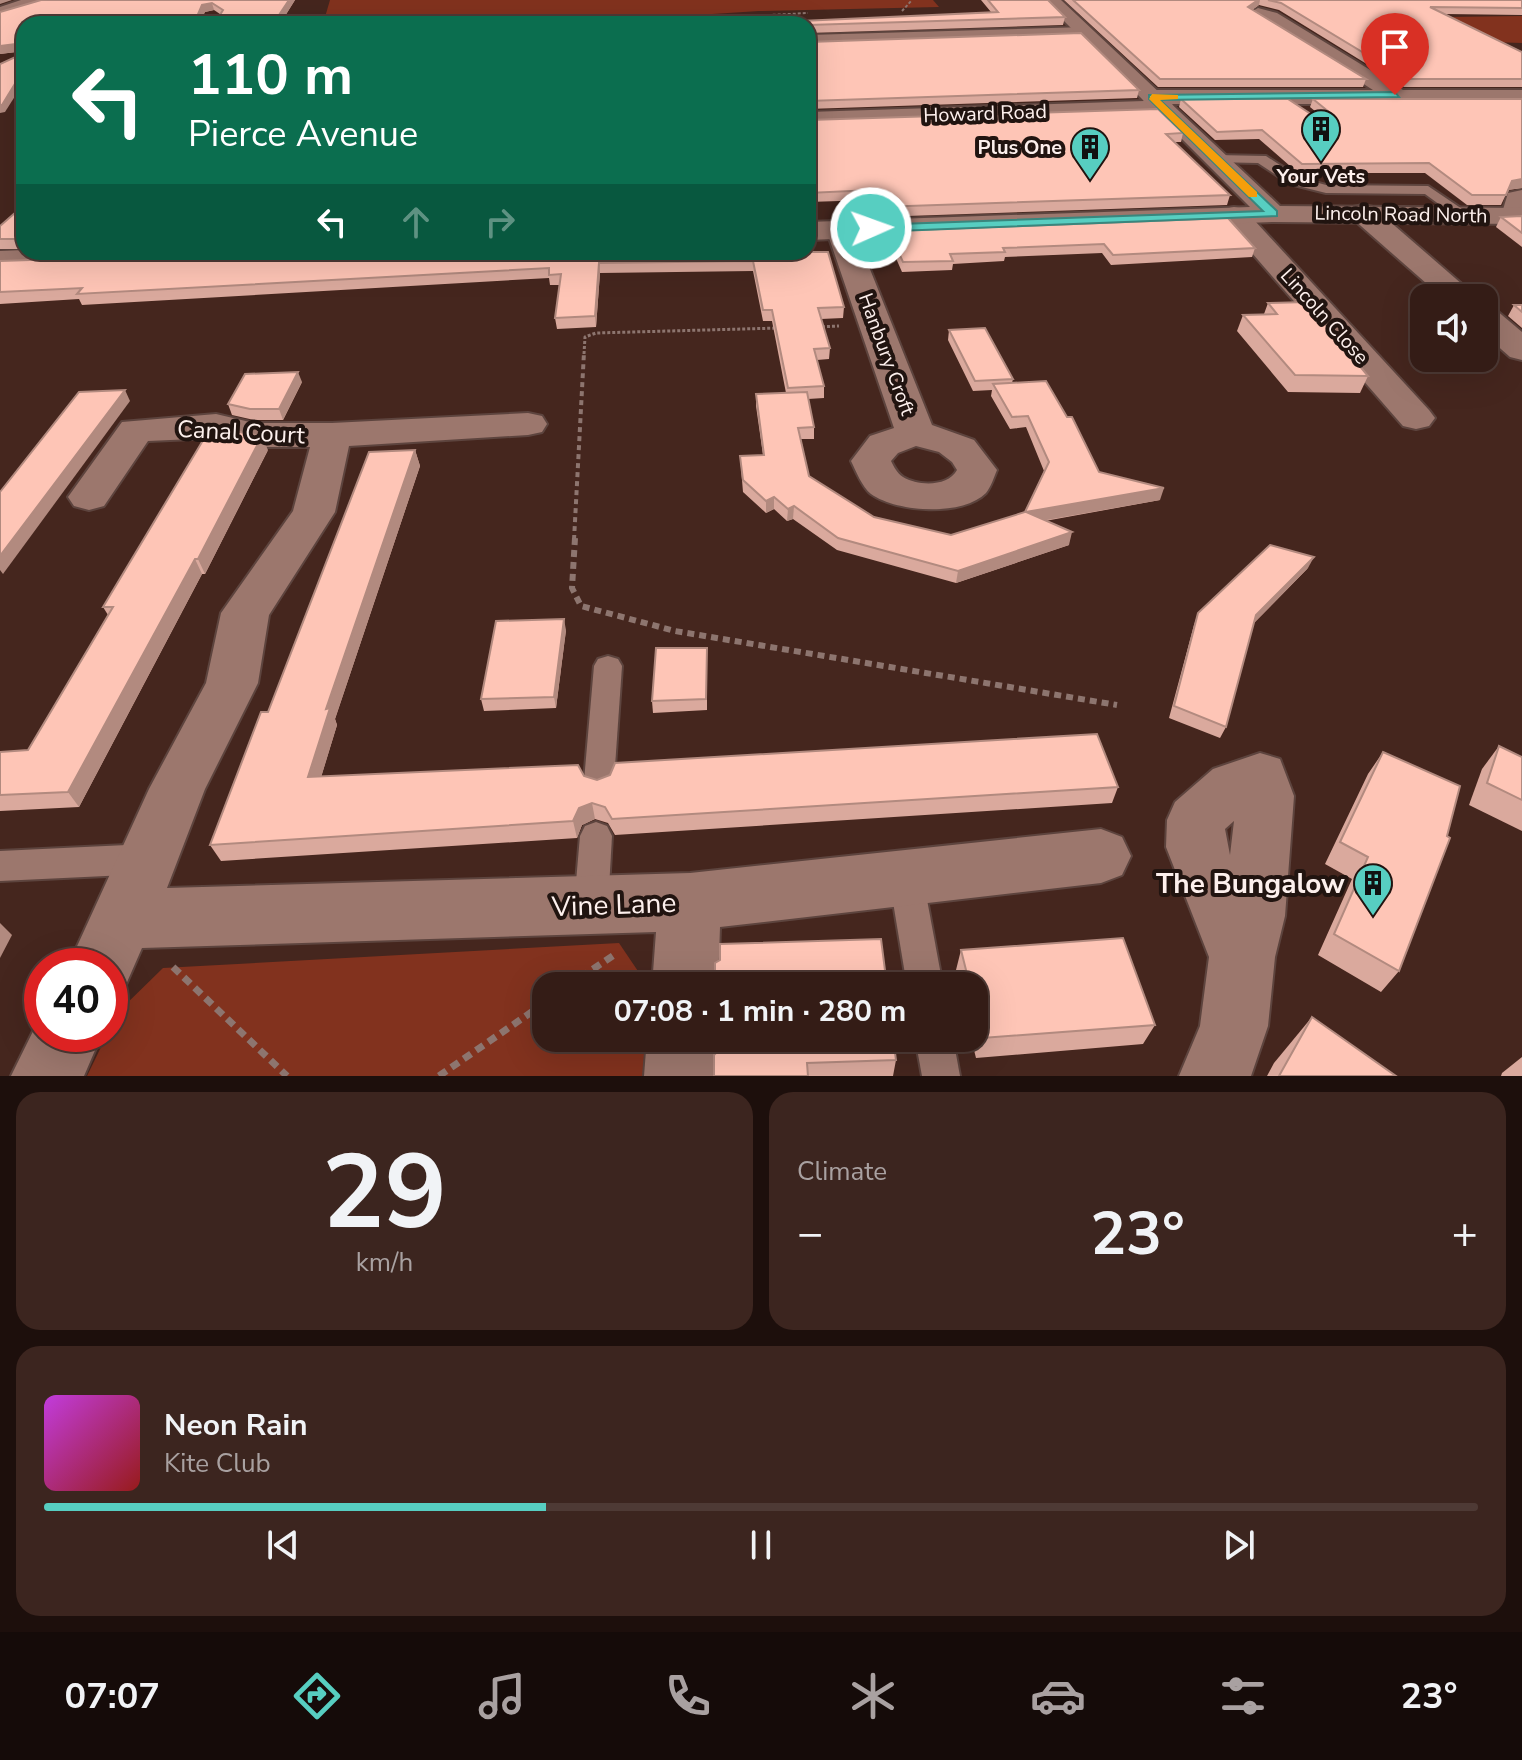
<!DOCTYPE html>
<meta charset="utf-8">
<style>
body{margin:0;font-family:"Nunito Sans",sans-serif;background:#3c251f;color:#f1f3f6;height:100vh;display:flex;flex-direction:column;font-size:30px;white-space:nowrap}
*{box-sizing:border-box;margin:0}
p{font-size:26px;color:#a9a1a1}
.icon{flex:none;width:44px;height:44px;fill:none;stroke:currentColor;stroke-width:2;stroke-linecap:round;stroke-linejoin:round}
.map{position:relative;height:1076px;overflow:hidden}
.details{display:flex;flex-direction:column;gap:16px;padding:16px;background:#1d0f0c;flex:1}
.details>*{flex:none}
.hud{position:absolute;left:16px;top:16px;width:800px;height:244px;border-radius:24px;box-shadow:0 8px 32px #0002,0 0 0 2px #4e3a35;background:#0b6e4f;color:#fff;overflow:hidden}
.tools{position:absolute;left:1410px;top:284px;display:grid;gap:16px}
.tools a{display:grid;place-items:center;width:88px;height:88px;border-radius:16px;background:#341c16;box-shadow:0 8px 32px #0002,0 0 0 2px #4e3a35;font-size:40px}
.speed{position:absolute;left:24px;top:948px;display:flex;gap:16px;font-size:40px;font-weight:700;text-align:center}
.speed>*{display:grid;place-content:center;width:104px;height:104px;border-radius:50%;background:#341c16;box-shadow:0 8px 32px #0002,0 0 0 2px #4e3a35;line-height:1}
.speed .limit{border:12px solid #d22;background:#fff;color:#111}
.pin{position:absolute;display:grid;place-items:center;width:68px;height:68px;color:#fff;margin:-82px -34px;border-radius:50% 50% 50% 0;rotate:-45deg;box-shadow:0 0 8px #0007}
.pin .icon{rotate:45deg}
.me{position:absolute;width:88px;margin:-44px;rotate:88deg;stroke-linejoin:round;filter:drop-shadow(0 0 6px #0008)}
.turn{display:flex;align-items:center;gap:28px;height:168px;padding:0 40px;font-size:36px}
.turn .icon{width:104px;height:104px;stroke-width:2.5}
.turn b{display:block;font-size:56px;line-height:68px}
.lanes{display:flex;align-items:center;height:76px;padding:0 40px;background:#0003;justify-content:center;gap:40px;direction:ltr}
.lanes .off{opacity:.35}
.big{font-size:60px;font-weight:700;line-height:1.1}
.details .card{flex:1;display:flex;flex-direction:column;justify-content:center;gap:12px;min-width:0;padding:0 28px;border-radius:24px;background:#3c251f}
.details .dial{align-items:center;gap:0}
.dial b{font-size:104px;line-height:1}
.song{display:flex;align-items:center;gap:24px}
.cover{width:96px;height:96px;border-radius:12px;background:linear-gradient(135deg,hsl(290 70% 55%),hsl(0 70% 35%))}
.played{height:8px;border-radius:4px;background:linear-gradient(90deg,#57cec1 35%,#4e3a35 35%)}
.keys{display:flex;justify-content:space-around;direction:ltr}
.heat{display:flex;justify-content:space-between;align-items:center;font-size:44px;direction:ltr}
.details .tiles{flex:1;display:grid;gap:16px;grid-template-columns:1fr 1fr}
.card:last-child{grid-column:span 2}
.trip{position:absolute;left:532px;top:972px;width:456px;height:80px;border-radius:24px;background:#341c16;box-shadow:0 8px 32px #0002,0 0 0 2px #4e3a35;font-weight:700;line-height:80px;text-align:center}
.tabs{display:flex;height:128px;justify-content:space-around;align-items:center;background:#150b09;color:#a9a1a1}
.tabs .icon{width:56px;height:56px}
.tabs .active{color:#57cec1}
.tabs b{font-size:36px;color:#f1f3f6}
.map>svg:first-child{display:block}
</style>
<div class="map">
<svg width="1522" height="1076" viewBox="0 0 1522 1076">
<rect width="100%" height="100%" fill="#45261e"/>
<!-- green -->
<g fill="#82321e">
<polygon points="330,0 933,0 939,7 759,11 556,24 323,24"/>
<polygon points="1522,16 1522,43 1491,42 1447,17"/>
<polygon points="619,943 648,986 546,986 546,1038 645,1038 643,1076 87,1076 118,1012 163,968"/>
</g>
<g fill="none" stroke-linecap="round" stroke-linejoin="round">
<!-- service casing -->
<g stroke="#5d443e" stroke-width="4">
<g id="service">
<polygon points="1216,155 1266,156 1300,178 1326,185 1428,186 1471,215 1463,220 1458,218 1425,194 1326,193 1290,184 1258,163 1211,162 1209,159"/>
<polygon points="608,656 618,659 622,666 614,781 610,790 599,794 588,790 584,781 594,666 598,659"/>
<polygon points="596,822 607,826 612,836 608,905 603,916 591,921 579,916 574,905 580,836 585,826"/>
<polygon points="148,844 160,849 164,859 160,869 148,874 0,881 0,851"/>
<polygon points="906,863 918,867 923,878 943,986 907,986 889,878 894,867"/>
<polygon points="915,1038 953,1038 960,1076 922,1076"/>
</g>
</g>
<!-- minor casing -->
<g stroke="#5d443e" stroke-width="4">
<g id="minor">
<polygon points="1258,8 1277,13 1403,90 1522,90 1522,104 1172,104 1174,107 1171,112 1163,114 808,126 808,112 1144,101 1141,97 1144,92 1152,90 1373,90 1265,21 1249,13"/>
<polygon points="1086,27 1095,33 1093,37 808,47 808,35"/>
<polygon points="1522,190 1522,223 1505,222 1501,216 1508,193"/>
<polygon points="1363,205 1373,207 1478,298 1443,298 1353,219 1349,213 1353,207"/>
<polygon points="1234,207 1244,209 1429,410 1435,418 1429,426 1416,429 1403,426 1224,221 1220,215 1224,209"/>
<path d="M840,220L850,223L854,229L932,425L974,440L997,470C994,477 991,487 986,493C962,517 896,512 871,494C862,487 856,471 851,461L870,436L894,428L826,229L830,223ZM916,446L939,452L952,462L957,470C948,487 918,486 903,477C897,473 894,467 891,461L898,453Z"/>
<polygon points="1484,307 1496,310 1522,332 1522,360 1510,357 1484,334"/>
<polygon points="528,413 542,416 547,424 542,432 528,435 349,446 335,512 269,615 258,683 205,789 167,888 690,873 1101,829 1122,837 1131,856 1122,875 1101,883 720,927 718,986 652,986 656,932 142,948 124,989 110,994 110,966 68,966 149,789 206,683 221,613 293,511 310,447 254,447 216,438 148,441 104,506 89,510 74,506 68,497 122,422 216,414 254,423 332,423"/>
<path d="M1260,753L1280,759L1294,796L1285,916L1275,957L1268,1026L1251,1076H1179L1200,1026L1209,957L1166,847L1167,820L1175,802L1213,769ZM1234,821L1230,855L1225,829Z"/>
<polygon points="42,1013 42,1034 102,1034 84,1076 11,1076"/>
<polygon points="647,1038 717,1038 716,1076 644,1076"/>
</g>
</g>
<!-- tertiary casing -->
<g stroke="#5d443e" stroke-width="4">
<g id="tertiary">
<polygon points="21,0 45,0 43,4 0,18 0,7"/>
<polygon points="1043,0 1061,0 1280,206 1522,208 1522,224 1273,222 808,240 808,222 1250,207"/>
<polygon points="0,251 24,250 230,252 225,258 215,261 0,269"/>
</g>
</g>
<!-- path-far4 -->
<g stroke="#8d756f" stroke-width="2" stroke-dasharray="3 2" stroke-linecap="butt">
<polyline points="902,11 912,0"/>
<polyline points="197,19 213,18"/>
<polyline points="593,24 808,13"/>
</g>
<!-- path-far3 -->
<g stroke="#8d756f" stroke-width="3" stroke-dasharray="3 2" stroke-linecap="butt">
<polyline points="817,327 839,326"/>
<polyline points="584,354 585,337 596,333 779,328"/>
</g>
<!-- path-far2 -->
<polyline stroke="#8d756f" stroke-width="4" stroke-dasharray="5 4" stroke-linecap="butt" points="574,540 584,352"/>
<!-- path-far1 -->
<polyline stroke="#8d756f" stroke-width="6" stroke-dasharray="7 5" stroke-linecap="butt" points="575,538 572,588 581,606 675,631 1117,705"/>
<!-- path -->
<g stroke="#8d756f" stroke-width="7" stroke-dasharray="9 6" stroke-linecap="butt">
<polyline points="173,967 287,1076"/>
<polyline points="568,986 614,955"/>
<polyline points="439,1076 546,1002"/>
</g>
<!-- service -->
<use href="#service" fill="#9c776d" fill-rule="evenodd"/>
<!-- minor -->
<use href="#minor" fill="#9c776d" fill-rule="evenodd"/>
<!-- tertiary -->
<use href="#tertiary" fill="#9c776d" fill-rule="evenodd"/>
</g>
<!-- wall -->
<g fill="#daa99d" fill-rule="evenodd">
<path d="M295,0L280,24H24V51L0,54V12ZM214,10L220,14L218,18L201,19L205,12Z"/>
<polygon points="981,0 1048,0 1065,17 1063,25 808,33 808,24 991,12"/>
<polygon points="1064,0 1522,0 1522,15 1445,14 1522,52 1522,87 1404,87 1279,10 1259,5 1252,10 1366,79 1363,87 1158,87"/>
<polygon points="808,42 1139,90 1137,98 808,109"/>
<polygon points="1181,99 1317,118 1321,116 1310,107 1313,99 1522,99 1522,188 1508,190 1501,205 1467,205 1425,173 1298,173 1259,139 1215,140 1179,107"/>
<polygon points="808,120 1183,133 1181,142 1174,142 1230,195 1227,205 878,217 871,200 808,202"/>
<polygon points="24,205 24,249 0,249 0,226"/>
<polygon points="1522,216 1522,247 1496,227 1501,217"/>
<polygon points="889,231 1255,248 1252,257 1111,265 1102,253 1005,257 1004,261 953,264 952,270 902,272 888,240"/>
<polygon points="806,252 844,307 843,318 821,319 830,348 829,359 817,360 824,386 824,398 808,399 814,427 814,439 801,439 809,476 874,517 951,535 1025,512 1044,471 1026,427 1010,429 991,396 992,390 973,391 948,340 949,330 1013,379 1012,383 1099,472 1160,500 1045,521 1069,545 956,583 837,550 793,519 787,521 774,509 766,513 743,492 740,456 763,455 756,406 756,394 786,393 772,321 763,321 753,271 600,273 596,327 557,329 555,318 560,285 550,285 549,278 82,305 79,299 0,304 0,261"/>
<polygon points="1268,303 1368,376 1360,393 1288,392 1237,331 1243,315 1264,314"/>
<polygon points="1514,305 1522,305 1522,328 1508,316"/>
<polygon points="302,382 283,420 254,420 232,415 228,404"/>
<polygon points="268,450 205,574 202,574 79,807 0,811 0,752 28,750 108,615 103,607"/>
<polygon points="415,450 420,466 335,719 337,725 321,777 584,776 597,780 1118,787 1112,803 615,835 608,823 595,819 582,825 577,838 221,861 210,845 268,712"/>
<polygon points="1308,568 1254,623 1226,727 1220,738 1169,718 1194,625 1198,613"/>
<polygon points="566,630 556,708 484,711 481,699"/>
<polygon points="707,648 707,710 653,713 652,701"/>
<polygon points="1499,746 1522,757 1522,831 1469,805 1482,769"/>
<polygon points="1383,752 1399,971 1381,992 1318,955 1352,879 1325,864 1368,774"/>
<polygon points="961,950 1155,1025 1143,1044 976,1058 971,1038 974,1038 974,986 959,986 956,970"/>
<polygon points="1312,1017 1396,1076 1267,1076 1274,1063"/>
<polygon points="717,1052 896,1060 893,1076 714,1076"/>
<polygon points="1522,1057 1522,1076 1501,1076 1502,1073"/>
</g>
<!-- shaded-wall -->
<g fill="#b28a7f">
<polygon points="0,0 12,0 0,4"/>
<polygon points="289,0 295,0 280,24 273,24"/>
<polygon points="1258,0 1260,0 1259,5 1246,14 1248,7"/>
<polygon points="212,3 214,10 205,12 199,24 196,19 202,5"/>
<polygon points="24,43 24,51 0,54 0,46"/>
<polygon points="24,69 24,82 5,112 0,113 0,105"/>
<polygon points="1522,179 1522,188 1507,190 1512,181"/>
<polygon points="599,263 600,273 596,327 595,316"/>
<polygon points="298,372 302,382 283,420 279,409"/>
<polygon points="125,390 130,401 3,574 0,570 0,556"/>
<polygon points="262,436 268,450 205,574 198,559"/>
<polygon points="415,450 420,466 335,719 337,725 316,794 308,777 326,709"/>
<polygon points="1164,488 1160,500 1024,524 1026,512"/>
<polygon points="774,497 774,509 766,513 766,501"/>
<polygon points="794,506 793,519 787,521 788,509"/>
<polygon points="1072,532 1069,545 956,583 958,571"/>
<polygon points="1314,557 1308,568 1251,626 1256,615"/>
<polygon points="195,559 202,574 79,807 68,792"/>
<polygon points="564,619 566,630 556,708 554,697"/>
<polygon points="592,803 595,819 582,825 577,838 573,821 579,808"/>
<polygon points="0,923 12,935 0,958"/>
</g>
<!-- building -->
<g fill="#fec5b6" stroke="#b28a7f" stroke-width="2" fill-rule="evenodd">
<path d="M41,0H289L273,24H24V43L0,46V12ZM212,3L223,10L218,18L196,19L202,5Z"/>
<polygon points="988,0 1048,0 1065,17 808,25 808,24 734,24 998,12"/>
<polygon points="1073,0 1258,0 1248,7 1366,79 1160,79"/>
<polygon points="1268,0 1522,0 1522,8 1430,7 1522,52 1522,79 1407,79 1281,3"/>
<polygon points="1081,33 1139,90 808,101 808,42"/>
<polygon points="24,53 24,69 2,105 0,105 0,64"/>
<polygon points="1181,99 1288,99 1317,118 1329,112 1313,99 1522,99 1522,179 1512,181 1506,195 1472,195 1429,163 1302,164 1262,130 1217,132"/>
<polygon points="1158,109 1183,133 1166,134 1230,195 879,207 872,190 808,193 808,120"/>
<polygon points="24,205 24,239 0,239 0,226"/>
<polygon points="1522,216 1522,233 1501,217"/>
<polygon points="1228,218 1255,248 1113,255 1104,244 1003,248 1005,252 950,254 953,261 903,262 889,231"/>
<polygon points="216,252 828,252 844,307 818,308 830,348 814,349 824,386 788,388 772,310 763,310 753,261 599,263 595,316 555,318 561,274 549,275 549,268 77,294 82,288 0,292 0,261 211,254"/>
<polygon points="1307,302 1368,376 1295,375 1243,315 1277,314 1268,303"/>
<polygon points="1514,305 1522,305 1522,312"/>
<polygon points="985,328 1013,379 975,381 949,330"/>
<polygon points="298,372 279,409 250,409 228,404 245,374"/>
<polygon points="1046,381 1067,417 1072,417 1099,472 1164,488 1026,512 1072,532 958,571 838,538 794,506 788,509 774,497 766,501 743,480 740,456 764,455 756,394 807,392 814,427 798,428 809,476 874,517 951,535 1025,512 1049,462 1028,416 1012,417 993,384"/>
<polygon points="125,390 0,556 0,492 79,392"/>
<polygon points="211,427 262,436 198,559 195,559 68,792 0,795 0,752 28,750 113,607 103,607"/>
<polygon points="415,450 326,709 330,708 308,777 578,765 584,776 597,780 610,775 615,763 1097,734 1118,787 612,819 605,807 592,803 579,808 573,821 210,845 261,712 268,712 369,452"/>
<polygon points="1270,545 1314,557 1256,615 1226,727 1174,706 1198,613"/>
<polygon points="564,619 554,697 481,699 496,621"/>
<polygon points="656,648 707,648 706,699 652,701"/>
<polygon points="1499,746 1522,757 1522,800 1487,783"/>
<polygon points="1383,752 1460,786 1447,836 1450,838 1399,971 1334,934 1368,857 1340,842"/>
<polygon points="1123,938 1155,1025 982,1038 974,1003 974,986 970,986 961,950"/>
<polygon points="881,939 887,986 715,986 715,963 720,960 720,944"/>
<polygon points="1312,1017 1396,1076 1279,1076"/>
<polygon points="718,1038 893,1038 896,1060 807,1063 808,1076 714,1076 714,1055 717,1052"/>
</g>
<!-- route -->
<polygon fill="#57cec1" stroke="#39867d" stroke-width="2" points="1395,92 1399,97 1160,100 1277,211 1277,216 871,232 865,228 871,225 1263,211 1149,99 1149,95"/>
<!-- slow -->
<polygon fill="#f59e0b" points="1152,94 1178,95 1178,99 1160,100 1257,192 1257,197 1249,197 1149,99"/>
<!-- icons -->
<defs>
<g id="building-pin" transform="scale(2)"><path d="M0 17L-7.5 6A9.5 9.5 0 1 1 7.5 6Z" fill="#57cec1" stroke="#211410"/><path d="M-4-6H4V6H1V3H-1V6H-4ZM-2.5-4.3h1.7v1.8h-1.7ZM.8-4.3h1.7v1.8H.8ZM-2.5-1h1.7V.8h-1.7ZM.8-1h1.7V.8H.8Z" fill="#111"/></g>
</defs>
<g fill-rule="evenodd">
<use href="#building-pin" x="1321" y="129"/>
<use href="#building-pin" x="1090" y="147"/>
<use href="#building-pin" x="1373" y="883"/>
</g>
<g text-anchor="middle" stroke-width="8" stroke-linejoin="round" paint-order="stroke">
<!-- far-street labels -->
<g font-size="20" fill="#fdf0ed" stroke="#211410">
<text transform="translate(985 113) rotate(-2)" y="7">Howard Road</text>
<text transform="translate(1401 214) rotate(1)" y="7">Lincoln Road North</text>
<text transform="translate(1325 316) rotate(48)" y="7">Lincoln Close</text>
<text transform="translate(887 354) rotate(70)" y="7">Hanbury Croft</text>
</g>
<!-- far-poi labels -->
<g font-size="20" font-weight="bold" fill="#fdf0ed" stroke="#211410" text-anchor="end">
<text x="1062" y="154">Plus One</text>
<text x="1321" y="183" text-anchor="middle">Your Vets</text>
</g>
<!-- street labels -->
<g font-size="24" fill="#fdf0ed" stroke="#211410">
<text transform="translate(241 432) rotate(3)" y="8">Canal Court</text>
</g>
<!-- near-poi labels -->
<g font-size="28" font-weight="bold" fill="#fdf0ed" stroke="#211410" text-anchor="end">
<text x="1345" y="893">The Bungalow</text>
</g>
<!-- near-street labels -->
<g font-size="28" fill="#fdf0ed" stroke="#211410">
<text transform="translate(614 904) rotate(-2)" y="10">Vine Lane</text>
</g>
</g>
</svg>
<div class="tools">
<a><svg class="icon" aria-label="sound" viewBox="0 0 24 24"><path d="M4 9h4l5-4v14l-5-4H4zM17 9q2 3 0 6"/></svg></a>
</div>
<div class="speed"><div class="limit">40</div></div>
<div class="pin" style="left:1395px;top:95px;background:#d93025"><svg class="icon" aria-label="arrive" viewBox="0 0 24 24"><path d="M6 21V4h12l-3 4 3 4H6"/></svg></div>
<svg class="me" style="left:871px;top:228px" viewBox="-20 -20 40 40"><circle r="17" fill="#57cec1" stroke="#fff" stroke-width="3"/><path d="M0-11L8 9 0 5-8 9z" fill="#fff"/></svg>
<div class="trip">07:08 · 1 min · 280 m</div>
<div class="hud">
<div class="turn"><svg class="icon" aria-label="left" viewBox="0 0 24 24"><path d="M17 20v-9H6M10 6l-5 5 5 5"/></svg><div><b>110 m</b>Pierce Avenue</div></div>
<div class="lanes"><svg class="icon" aria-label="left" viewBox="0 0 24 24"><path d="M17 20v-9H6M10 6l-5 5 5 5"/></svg><svg class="icon off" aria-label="ahead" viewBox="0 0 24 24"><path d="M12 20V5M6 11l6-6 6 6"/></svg><svg class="icon off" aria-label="right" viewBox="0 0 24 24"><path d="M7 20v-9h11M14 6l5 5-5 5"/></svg></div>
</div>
</div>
<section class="details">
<div class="tiles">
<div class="card dial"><b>29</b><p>km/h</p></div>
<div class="card"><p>Climate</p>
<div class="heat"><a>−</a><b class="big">23°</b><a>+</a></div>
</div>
<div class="card">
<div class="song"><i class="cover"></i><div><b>Neon Rain</b><p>Kite Club</p></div></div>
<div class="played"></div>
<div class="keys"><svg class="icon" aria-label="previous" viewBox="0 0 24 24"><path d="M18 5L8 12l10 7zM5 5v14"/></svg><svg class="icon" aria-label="pause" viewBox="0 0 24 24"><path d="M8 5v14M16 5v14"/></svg><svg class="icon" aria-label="next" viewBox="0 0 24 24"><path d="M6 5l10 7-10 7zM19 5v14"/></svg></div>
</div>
</div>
</section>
<nav class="tabs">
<b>07:07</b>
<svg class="icon active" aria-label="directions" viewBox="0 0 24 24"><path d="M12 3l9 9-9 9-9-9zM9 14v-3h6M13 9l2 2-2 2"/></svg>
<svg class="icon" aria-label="music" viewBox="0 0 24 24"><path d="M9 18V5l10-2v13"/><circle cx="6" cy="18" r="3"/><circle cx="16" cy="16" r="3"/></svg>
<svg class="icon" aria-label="phone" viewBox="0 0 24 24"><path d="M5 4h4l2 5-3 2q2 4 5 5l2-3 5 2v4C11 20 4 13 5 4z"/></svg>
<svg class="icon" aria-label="climate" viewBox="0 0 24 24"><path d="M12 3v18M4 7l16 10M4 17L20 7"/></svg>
<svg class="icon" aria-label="car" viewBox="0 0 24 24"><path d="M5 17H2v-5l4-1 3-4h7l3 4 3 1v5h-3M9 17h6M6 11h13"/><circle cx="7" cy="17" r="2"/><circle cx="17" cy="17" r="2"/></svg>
<svg class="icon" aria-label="filters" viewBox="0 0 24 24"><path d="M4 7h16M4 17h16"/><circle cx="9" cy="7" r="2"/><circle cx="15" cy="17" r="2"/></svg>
<b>23°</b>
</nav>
